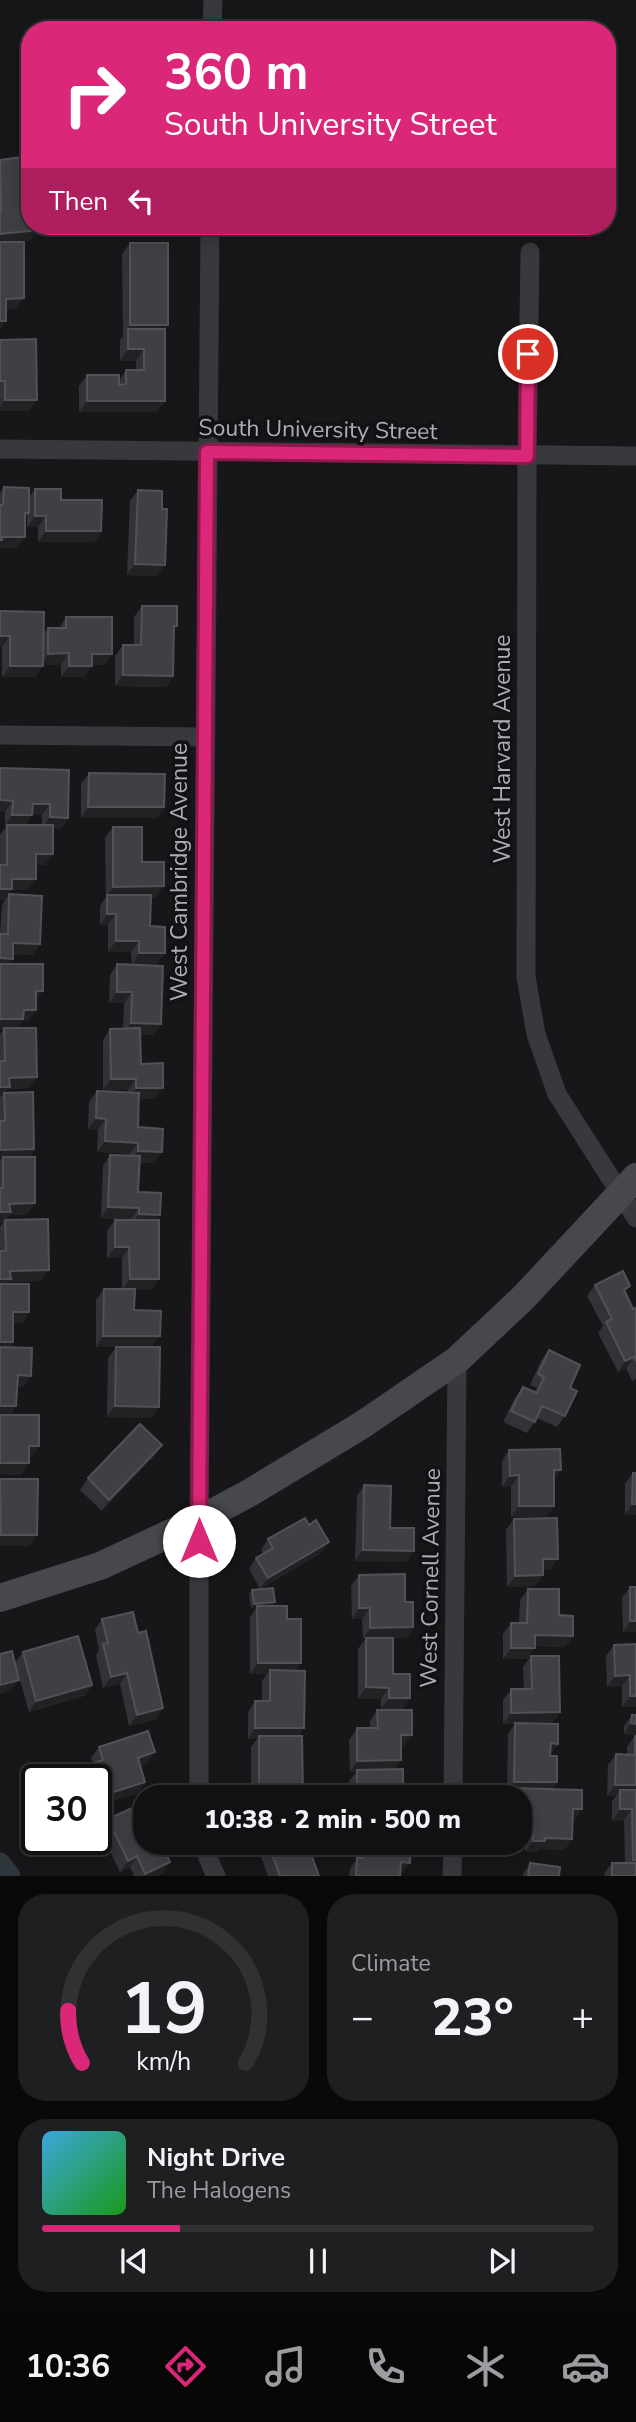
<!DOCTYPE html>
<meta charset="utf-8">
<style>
body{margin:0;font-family:"Nunito Sans",sans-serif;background:#1e1f21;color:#f1f3f6;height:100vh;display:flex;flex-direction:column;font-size:26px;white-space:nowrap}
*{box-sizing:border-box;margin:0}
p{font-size:23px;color:#9c9da0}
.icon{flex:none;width:38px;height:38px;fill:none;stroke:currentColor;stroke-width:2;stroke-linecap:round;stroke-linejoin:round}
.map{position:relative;height:1876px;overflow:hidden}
.drawer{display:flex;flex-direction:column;gap:18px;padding:18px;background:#09090a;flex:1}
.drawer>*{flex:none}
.hud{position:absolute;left:21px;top:21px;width:595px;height:214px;border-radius:28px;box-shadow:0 4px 18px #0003,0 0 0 2px #303133;background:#db2777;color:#fff;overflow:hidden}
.speed{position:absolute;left:21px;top:1764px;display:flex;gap:14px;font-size:35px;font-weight:700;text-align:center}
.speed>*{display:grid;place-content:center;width:91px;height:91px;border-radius:50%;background:#111113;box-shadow:0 4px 18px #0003,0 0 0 2px #303133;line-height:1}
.speed .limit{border:4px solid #111;border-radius:10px;background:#fff;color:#111}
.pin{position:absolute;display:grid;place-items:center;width:60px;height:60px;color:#fff;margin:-30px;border:4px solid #fff;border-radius:50%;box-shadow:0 2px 7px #0007}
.me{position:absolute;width:77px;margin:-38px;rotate:0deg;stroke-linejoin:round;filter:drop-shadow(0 0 5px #0008)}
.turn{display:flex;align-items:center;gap:24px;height:147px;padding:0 28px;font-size:32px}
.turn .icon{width:91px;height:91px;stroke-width:2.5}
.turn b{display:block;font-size:49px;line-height:60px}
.then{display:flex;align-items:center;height:66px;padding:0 28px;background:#0003;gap:14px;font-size:26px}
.big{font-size:52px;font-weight:800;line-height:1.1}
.drawer .tile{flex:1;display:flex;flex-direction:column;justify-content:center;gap:10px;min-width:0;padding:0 24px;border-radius:28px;background:#1e1f21}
.drawer .dial{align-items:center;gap:0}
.dial svg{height:182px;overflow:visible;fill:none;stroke:#303133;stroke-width:7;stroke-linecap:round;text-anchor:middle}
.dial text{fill:#f1f3f6;stroke:none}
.song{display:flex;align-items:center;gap:21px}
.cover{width:84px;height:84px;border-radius:10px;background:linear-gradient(135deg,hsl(200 70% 55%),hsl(120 70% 35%))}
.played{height:7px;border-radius:4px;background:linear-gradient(90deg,#db2777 25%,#303133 25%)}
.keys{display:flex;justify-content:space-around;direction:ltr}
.heat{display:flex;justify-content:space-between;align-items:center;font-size:38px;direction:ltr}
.drawer .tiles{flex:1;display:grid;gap:18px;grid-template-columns:1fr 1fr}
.tile:last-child{grid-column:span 2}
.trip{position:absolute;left:133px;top:1785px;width:399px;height:70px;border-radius:28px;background:#111113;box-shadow:0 4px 18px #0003,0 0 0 2px #303133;font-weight:800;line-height:70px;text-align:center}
.tab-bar{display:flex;height:112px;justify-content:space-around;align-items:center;background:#070708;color:#9c9da0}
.tab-bar .icon{width:49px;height:49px}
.tab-bar .on{color:#db2777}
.tab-bar b{font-size:32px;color:#f1f3f6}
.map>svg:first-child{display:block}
</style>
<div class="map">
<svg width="636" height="1876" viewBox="0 0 636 1876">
<rect width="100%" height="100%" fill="#171719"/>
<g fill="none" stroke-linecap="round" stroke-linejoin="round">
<!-- canal -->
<polyline stroke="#2e363b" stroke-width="21" points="0,1863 10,1876"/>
<!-- street -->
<g stroke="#38393d" stroke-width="19">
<polyline points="212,30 213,0"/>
<polyline points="530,252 527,456 526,977 536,1034 557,1094 636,1218"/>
<polyline points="0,449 636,456"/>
<polyline points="0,735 205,737"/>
<polyline points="199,1797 199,1520 210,226"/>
<polyline points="453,1797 457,1360"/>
<polyline points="205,1843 208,1858 216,1876"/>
<polyline points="452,1876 453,1843"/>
</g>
<!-- secondary -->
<polyline stroke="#47484d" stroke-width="28" points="0,1598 100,1566 199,1520 251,1492 362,1425 457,1360 523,1298 636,1177"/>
</g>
<!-- wall -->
<g fill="#333337" fill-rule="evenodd">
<polygon points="130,243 165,329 157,412 79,412 79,386 87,375 119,381 126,370 136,370 136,361 120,361 120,340 123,336 122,254"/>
<polygon points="0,340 29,411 0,411"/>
<polygon points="4,487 29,497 35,489 61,500 101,531 94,542 38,542 38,527 27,527 27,515 25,518 17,548 0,548 0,493"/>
<polygon points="138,490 162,509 165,565 157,576 127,575 130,501"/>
<polygon points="142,606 174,630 173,676 166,687 115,686 115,656 123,645 134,645 134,617"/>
<polygon points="0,611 43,635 48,628 59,628 66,617 112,654 104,665 92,665 84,677 61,677 61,665 43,665 35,677 2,677 2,647"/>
<path d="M0,768L68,818L61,829L53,828L45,865H36L28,890H11L4,900H0V835L6,826H5V812ZM32,815H42V825H25Z"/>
<polygon points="89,773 164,807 157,818 81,818 81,784"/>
<polygon points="113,827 142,862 157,897 151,898 150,926 157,964 132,964 131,952 108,952 108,925 100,925 100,906 106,897 105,838"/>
<polygon points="9,894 40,944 32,955 13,954 9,964 36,1001 28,1021 22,1021 17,1028 37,1077 29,1088 8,1089 5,1093 34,1149 29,1157 27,1215 10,1215 6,1220 41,1281 8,1282 7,1284 29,1312 22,1323 13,1323 13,1342 10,1347 31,1376 23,1387 17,1387 11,1415 39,1446 31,1457 29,1457 29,1463 21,1475 0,1474 0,1227 3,1223 0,1223 0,1034 3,1030 0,1030 0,934 2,905"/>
<polygon points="117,964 161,1024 153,1035 140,1034 141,1064 155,1099 139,1099 138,1127 154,1163 140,1163 138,1192 156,1220 151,1290 135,1290 134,1310 152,1347 151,1418 107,1417 108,1358 116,1347 96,1347 96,1300 104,1289 122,1289 122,1258 107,1258 107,1231 115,1220 131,1220 101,1218 103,1166 110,1155 130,1156 130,1154 97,1152 98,1130 88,1129 89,1102 97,1091 128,1093 128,1090 103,1090 103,1040 110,1029 123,1028 124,1003 109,1003 110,975"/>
<polygon points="595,1285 625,1293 633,1309 636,1308 636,1379 632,1381 626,1368 618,1372 598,1333 603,1326 587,1296"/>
<polygon points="549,1350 570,1388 565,1416 557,1427 537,1418 527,1433 503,1422 515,1398 523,1387 535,1392 537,1388 530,1385 541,1361"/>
<polygon points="509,1450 561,1470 554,1480 554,1506 546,1517 511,1517 511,1487 502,1487 502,1461"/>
<polygon points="154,1456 102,1511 80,1490 88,1478"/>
<polygon points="633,1473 636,1473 636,1515 625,1515 625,1484"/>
<polygon points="364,1485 390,1528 414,1551 406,1562 355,1561 357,1496"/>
<polygon points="514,1519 550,1570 543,1570 535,1586 507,1587 506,1530"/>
<polygon points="309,1525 329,1542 321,1553 260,1589 275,1602 272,1606 287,1619 301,1663 296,1670 303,1797 251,1797 251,1747 257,1739 248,1739 248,1712 255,1701 262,1701 262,1681 267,1674 250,1674 250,1617 257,1607 251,1608 249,1594 252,1590 260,1589 249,1569 256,1558 263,1554 261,1550 268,1539"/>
<polygon points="359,1575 405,1602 413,1627 406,1638 393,1638 393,1674 403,1709 381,1709 381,1699 358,1699 358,1649 365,1639 363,1639 362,1619 352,1619 351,1586"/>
<polygon points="630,1587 636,1632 623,1632 622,1598"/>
<polygon points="528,1589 559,1615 573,1636 565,1647 535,1646 528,1659 503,1659 503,1634 511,1623 519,1623 520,1600"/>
<polygon points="102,1619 156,1719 129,1726 120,1684 103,1688 96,1655 99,1650 95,1630"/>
<polygon points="636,1644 636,1707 622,1707 622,1686 607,1687 606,1656 614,1645"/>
<polygon points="23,1652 92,1685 84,1696 29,1712 15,1663"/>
<polygon points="531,1656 560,1712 552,1723 558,1744 550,1754 557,1782 552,1789 582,1809 574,1820 572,1820 572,1839 564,1850 539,1849 537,1852 525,1852 526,1825 520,1797 504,1797 508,1793 507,1793 508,1734 515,1724 503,1724 503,1700 511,1689 524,1689 523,1667"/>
<polygon points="377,1710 404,1746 401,1746 395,1769 403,1794 412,1797 349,1797 349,1781 356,1772 350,1772 349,1740 357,1728 370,1728 370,1721"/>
<polygon points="632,1715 636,1715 636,1876 604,1876 604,1874 612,1863 625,1863 624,1820 612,1821 612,1801 616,1796 607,1796 608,1765 616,1754 627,1754 627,1747 635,1735 624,1734 624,1726"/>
<polygon points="99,1747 147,1763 140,1766 145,1782 138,1793 96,1806 96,1780 87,1780 85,1774 93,1763 91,1758"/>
<polygon points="108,1819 170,1862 163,1873 156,1876 134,1876 130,1867 120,1872 100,1830"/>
<polygon points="256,1843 307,1843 319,1876 268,1876"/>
<polygon points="360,1843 411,1843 402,1874 400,1874 400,1876 349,1876 350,1869 356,1860 357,1847"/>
<polygon points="530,1863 559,1876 522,1876"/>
</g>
<!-- shaded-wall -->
<g fill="#222225">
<polygon points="38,230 30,241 0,245 0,234"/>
<polygon points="24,298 16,309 0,310 6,299"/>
<polygon points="0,321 6,321 0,330"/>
<polygon points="130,325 168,325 160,336 128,329 123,336"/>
<polygon points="128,349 144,349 136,361 120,361"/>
<polygon points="5,400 37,400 29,411 0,411 0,407"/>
<polygon points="87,401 165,401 157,412 79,412"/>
<polygon points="35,516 46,516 38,527 27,527"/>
<polygon points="46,531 101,531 94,542 38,542"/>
<polygon points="2,537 25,537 17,548 0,548 0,540"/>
<polygon points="135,564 165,565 157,576 127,575"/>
<polygon points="0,636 10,636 2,647 0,647"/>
<polygon points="69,653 61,665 41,665 48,654"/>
<polygon points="92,654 112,654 104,665 84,665"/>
<polygon points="10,666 43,666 35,677 2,677"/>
<polygon points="69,666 92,666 84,677 61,677"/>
<polygon points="123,675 173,676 166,687 115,686"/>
<polygon points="0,800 13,801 5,812 0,812"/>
<polygon points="33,804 50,804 42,815 25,815"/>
<polygon points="88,807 164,807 157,818 81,818"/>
<polygon points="12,815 32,815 25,826 5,826"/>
<polygon points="50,817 68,818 61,829 42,828"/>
<polygon points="36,854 53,854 45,865 28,865"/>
<polygon points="12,879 36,879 28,890 11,890 4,900 0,900 0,889"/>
<polygon points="164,886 157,897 107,898 107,896 113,887"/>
<polygon points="107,914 116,914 108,925 100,925"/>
<polygon points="116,941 139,941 131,952 108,952"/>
<polygon points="13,943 40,944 32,955 5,954"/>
<polygon points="139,953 165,953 157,964 132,964"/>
<polygon points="0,958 13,959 5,970 0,969"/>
<polygon points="36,991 43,991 35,1002"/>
<polygon points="117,992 132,992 124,1003 109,1003"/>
<polygon points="24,1010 36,1010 28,1021 22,1021 16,1030 4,1028 3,1030 0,1030 0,1019"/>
<polygon points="131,1023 161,1024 153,1035 123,1034"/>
<polygon points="37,1077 29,1088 8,1089 4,1095 4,1093 0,1098 0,1087 9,1078"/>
<polygon points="111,1079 136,1079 128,1090 103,1090"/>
<polygon points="136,1088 163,1088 155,1099 128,1099"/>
<polygon points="96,1118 106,1119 98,1130 88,1129"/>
<polygon points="105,1141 138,1143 130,1154 97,1152"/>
<polygon points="34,1149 27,1160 3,1157 0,1161 0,1150"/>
<polygon points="138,1151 162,1152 154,1163 130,1163"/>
<polygon points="35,1203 27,1215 10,1215 5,1221 5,1220 3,1223 0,1223 0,1212 9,1204"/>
<polygon points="108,1207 139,1208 131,1219 101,1218"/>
<polygon points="139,1214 160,1215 152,1226 131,1225"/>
<polygon points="115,1247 129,1247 122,1258 107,1258"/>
<polygon points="49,1270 41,1281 8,1282 3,1290 0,1290 0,1279 10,1271"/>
<polygon points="130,1279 159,1279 151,1290 122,1290"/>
<polygon points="13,1312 29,1312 22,1323 6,1323"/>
<polygon points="103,1336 160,1336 152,1347 96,1347"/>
<polygon points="0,1342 13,1342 6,1353 0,1353"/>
<polygon points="634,1357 626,1368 618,1372 625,1361"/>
<polygon points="18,1375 31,1376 23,1387 10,1386"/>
<polygon points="0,1406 16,1406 9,1418 0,1417"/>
<polygon points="115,1406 159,1407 151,1418 107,1417"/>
<polygon points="162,1445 154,1456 102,1511 109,1500"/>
<polygon points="29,1446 39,1446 31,1457 21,1457"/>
<polygon points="0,1463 29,1463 21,1475 0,1474"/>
<polygon points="554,1470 561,1470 553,1481"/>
<polygon points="519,1475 511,1487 502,1487 510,1476"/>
<polygon points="632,1504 636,1504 636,1515 625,1515"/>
<polygon points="519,1506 554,1506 546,1517 511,1517"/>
<polygon points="1,1535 37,1535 29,1546 0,1546 0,1536"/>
<polygon points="329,1542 321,1553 260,1589 268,1578"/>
<polygon points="363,1550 414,1551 406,1562 355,1561"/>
<polygon points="543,1559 558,1559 550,1570 535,1570"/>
<polygon points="543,1575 535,1586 507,1587 515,1576"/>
<polygon points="275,1602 272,1606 251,1608 254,1604"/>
<polygon points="359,1608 370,1608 362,1619 352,1619"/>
<polygon points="630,1621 636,1621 636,1632 623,1632"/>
<polygon points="413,1627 406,1638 363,1639 370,1628"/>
<polygon points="535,1635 573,1636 565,1647 528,1646"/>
<polygon points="511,1648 535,1648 528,1659 503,1659"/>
<polygon points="258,1663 301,1663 293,1674 270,1670 267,1674 250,1674"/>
<polygon points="127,1673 120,1684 103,1688 111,1677"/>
<polygon points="630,1675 622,1686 607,1687 615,1676"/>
<polygon points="19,1680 11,1691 0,1694 0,1685"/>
<polygon points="92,1685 84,1696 29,1712 36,1701"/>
<polygon points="366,1687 389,1688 381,1699 358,1699"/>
<polygon points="630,1696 636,1696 636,1707 622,1707"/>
<polygon points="389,1698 410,1698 403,1709 381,1709"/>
<polygon points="163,1708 156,1719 129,1726 137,1715"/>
<polygon points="560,1712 552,1723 503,1724 511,1713"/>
<polygon points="631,1723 636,1724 636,1734 635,1735 624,1734"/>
<polygon points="255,1728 304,1728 296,1739 259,1736 257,1739 248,1739"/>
<polygon points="401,1735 412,1735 404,1746 393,1746"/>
<polygon points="551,1743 558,1744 550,1755"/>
<polygon points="155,1752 147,1763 130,1769 138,1758"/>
<polygon points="401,1760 394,1771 357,1770 356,1772 350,1772 357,1761"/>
<polygon points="145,1782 138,1793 96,1806 104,1795"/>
<polygon points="514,1782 557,1782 549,1793 511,1788 507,1793"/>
<polygon points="615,1785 636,1785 636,1796 620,1790 616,1796 607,1796"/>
<polygon points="573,1809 582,1809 574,1820 565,1820"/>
<polygon points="620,1809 632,1809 624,1820 612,1821"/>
<polygon points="520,1814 533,1814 526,1825 520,1825"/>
<polygon points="545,1838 572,1839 564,1850 539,1849 537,1852 525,1852 533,1841"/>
<polygon points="137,1856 130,1867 120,1872 128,1861"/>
<polygon points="170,1862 163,1873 156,1876 144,1876 145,1874"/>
<polygon points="401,1862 410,1863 402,1874 393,1873"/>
</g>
<!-- building -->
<g fill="#404044" stroke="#515256" stroke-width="2">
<polygon points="30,156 30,226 38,226 38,230 0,234 0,212 1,211 0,160"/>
<polygon points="0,242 24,242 24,298 6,299 6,321 0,321"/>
<rect x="130" y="243" width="38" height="82"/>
<polygon points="128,329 165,329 165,401 87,401 87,375 119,375 119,385 126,384 126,370 144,370 144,349 128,349"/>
<polygon points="36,339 37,400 5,400 5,381 0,381 0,340"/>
<polygon points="4,487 29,488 29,513 25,513 25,537 2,537 2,540 0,540 0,505 3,505"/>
<polygon points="35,489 61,489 61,500 102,500 101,531 46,531 46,516 35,516"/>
<polygon points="138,490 162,491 162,509 167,509 165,565 135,564"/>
<polygon points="142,606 177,606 177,626 174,626 173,676 123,675 123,645 141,645"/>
<polygon points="0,611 44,612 43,666 10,666 10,636 0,636"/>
<polygon points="66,617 112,617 112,654 92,654 92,666 69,666 69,653 48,654 48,628 66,628"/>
<polygon points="0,768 69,770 68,818 50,817 50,804 33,804 32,815 12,815 13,801 0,800"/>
<polygon points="89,773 165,774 164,807 88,807"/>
<polygon points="7,825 53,825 53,854 36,854 36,879 12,879 12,889 0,889 0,865 7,865"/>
<polygon points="113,827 142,827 142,862 164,862 164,886 113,887"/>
<polygon points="9,894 42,896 40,944 13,943 13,959 0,958 0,934 8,934"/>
<polygon points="107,895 151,895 150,926 165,927 165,953 139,953 139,941 116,941 116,914 107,914"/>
<polygon points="0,964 43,964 43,991 36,991 36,1010 24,1010 23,1019 0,1019"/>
<polygon points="117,964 163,966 161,1024 131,1023 132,992 117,992"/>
<polygon points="4,1028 36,1028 37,1077 9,1078 10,1087 0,1087 0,1061 5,1061"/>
<polygon points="140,1028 141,1064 163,1063 163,1088 136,1088 136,1079 111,1079 110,1029"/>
<polygon points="97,1091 139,1093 138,1127 163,1129 162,1152 138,1151 138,1143 105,1141 106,1119 96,1118"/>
<polygon points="33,1092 34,1149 0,1150 0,1121 5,1121 4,1093"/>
<polygon points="110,1155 140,1156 138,1192 161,1193 160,1215 139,1214 139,1208 108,1207"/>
<polygon points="3,1157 35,1157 35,1203 9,1204 11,1212 0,1212 0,1188 3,1188"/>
<polygon points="48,1219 49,1270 10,1271 11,1279 0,1279 0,1251 6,1251 5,1220"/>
<polygon points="115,1220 159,1220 159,1279 130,1279 129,1247 115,1247"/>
<polygon points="623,1271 630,1286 624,1290 633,1309 636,1308 636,1361 634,1357 625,1361 606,1322 612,1319 595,1285"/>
<polygon points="0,1284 29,1284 29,1312 13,1312 13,1342 0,1342"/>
<polygon points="104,1289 135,1289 134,1310 161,1311 160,1336 103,1336"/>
<polygon points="0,1347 32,1348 31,1376 18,1375 16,1406 0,1406"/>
<polygon points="116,1347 160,1347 159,1407 115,1406"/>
<polygon points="549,1350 580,1365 570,1388 577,1391 565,1416 542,1406 535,1422 511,1411 523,1387 537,1393 544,1377 538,1374"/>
<polygon points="0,1415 39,1415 39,1446 29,1446 29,1463 0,1463"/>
<polygon points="140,1424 162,1445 109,1500 88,1478"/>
<polygon points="560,1449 561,1470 554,1470 554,1506 519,1506 519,1475 510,1476 509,1450"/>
<polygon points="633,1473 636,1473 636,1504 632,1504"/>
<polygon points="0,1479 38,1479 37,1535 1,1535"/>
<polygon points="364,1485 391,1486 390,1528 414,1528 414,1551 363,1550"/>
<polygon points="305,1518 309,1525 316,1520 329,1542 268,1578 256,1558 273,1548 268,1539"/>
<polygon points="557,1518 558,1559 543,1559 543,1575 515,1576 514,1519"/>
<polygon points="405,1574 405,1602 413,1602 413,1627 370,1628 370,1608 359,1608 359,1575"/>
<rect x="630" y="1587" width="6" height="34"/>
<polygon points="273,1588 275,1602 254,1604 252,1590"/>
<polygon points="528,1589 559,1589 559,1615 573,1616 573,1636 535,1635 535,1648 511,1648 511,1623 527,1623"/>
<polygon points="257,1606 287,1606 287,1619 301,1619 301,1663 258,1663"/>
<polygon points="133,1612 138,1633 146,1631 163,1708 137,1715 127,1673 111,1677 103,1644 108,1643 102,1619"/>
<polygon points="78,1636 92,1685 36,1701 23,1652"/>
<polygon points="366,1638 393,1638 393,1674 410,1674 410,1698 389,1698 389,1688 366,1687"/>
<polygon points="636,1644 636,1696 630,1696 630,1675 615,1676 614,1645"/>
<polygon points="12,1651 19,1680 0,1685 0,1654"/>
<polygon points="531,1656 559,1656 560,1712 511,1713 511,1689 532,1689"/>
<polygon points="270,1670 305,1671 304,1728 255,1728 255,1701 270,1701"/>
<polygon points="377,1710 412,1710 412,1735 401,1735 401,1760 357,1761 357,1728 378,1728"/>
<polygon points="632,1715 636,1715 636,1724 631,1723"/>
<polygon points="515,1723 558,1724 558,1744 551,1743 550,1756 557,1756 557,1782 514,1782"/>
<polygon points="148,1731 155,1752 138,1758 145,1782 104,1795 93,1763 103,1760 99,1747"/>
<polygon points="259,1736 302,1736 303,1797 259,1797"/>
<polygon points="635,1736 636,1736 636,1785 615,1785 616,1754 635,1755"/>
<polygon points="403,1769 403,1794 412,1794 412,1797 357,1797 357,1770"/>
<polygon points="511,1788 582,1790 582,1809 573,1809 572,1839 545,1838 545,1841 533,1841 533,1814 520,1814 520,1797 511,1797"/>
<polygon points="620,1790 636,1790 636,1860 633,1860 632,1809 620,1809"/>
<polygon points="143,1803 145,1808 145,1843 161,1843 170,1862 145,1874 137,1856 128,1861 108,1819"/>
<polygon points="268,1843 307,1843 319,1876 280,1876"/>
<polygon points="364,1843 411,1843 410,1863 401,1862 400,1876 356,1876 357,1858 363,1858"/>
<polygon points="530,1863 560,1867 559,1876 528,1876"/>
<rect x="612" y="1863" width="24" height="13"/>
</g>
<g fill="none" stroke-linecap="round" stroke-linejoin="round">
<!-- route casing -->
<g stroke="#8e194d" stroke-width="18">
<polyline id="route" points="199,1541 207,452 527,456 528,354"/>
</g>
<!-- route -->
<use href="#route" stroke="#db2777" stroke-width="12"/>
</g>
<g text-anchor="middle" stroke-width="7" stroke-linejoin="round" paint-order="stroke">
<!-- street labels -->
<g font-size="23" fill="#abaeb7" stroke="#121214">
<text transform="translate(318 429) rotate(1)" y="8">South University Street</text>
<text transform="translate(502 749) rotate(-90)" y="8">West Harvard Avenue</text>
<text transform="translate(179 872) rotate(-90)" y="8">West Cambridge Avenue</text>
<text transform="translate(430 1578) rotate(-89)" y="8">West Cornell Avenue</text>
</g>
</g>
</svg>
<div class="speed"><div class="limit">30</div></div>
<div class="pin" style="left:528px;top:354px;background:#d93025"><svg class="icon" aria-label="arrive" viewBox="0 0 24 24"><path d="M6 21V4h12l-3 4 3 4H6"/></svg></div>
<svg class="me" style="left:199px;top:1541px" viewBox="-20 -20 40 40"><circle r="19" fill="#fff"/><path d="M0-13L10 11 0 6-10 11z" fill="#db2777"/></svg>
<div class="trip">10:38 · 2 min · 500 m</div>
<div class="hud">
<div class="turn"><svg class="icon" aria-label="right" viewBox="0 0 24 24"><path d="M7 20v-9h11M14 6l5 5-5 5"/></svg><div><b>360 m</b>South University Street</div></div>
<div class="then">Then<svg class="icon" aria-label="left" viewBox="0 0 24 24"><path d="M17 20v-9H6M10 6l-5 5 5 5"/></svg></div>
</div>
</div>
<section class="drawer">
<div class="tiles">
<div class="tile dial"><svg viewBox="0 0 100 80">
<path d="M14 69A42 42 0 1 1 86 69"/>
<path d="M14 69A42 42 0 0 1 8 46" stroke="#db2777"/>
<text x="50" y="56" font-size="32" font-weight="700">19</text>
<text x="50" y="72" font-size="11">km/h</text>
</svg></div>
<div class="tile"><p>Climate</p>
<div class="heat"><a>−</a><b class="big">23°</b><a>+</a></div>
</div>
<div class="tile">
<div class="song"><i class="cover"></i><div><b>Night Drive</b><p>The Halogens</p></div></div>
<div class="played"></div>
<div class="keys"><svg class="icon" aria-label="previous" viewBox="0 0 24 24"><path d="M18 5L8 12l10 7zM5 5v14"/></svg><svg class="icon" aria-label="pause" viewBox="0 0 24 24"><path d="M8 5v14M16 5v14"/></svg><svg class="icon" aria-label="next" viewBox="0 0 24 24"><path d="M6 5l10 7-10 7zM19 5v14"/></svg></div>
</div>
</div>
</section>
<nav class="tab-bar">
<b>10:36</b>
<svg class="icon on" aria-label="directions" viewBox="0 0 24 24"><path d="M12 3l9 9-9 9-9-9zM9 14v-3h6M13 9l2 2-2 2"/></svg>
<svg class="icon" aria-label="music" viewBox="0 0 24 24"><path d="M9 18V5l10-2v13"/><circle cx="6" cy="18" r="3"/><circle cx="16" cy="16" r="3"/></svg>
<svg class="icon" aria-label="phone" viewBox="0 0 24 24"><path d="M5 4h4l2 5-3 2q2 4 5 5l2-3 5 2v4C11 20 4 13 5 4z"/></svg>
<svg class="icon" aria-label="climate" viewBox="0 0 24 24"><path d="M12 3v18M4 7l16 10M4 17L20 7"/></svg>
<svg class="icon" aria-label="car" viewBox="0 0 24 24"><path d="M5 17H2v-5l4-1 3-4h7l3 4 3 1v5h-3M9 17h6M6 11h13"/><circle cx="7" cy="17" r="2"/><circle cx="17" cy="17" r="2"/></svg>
</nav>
